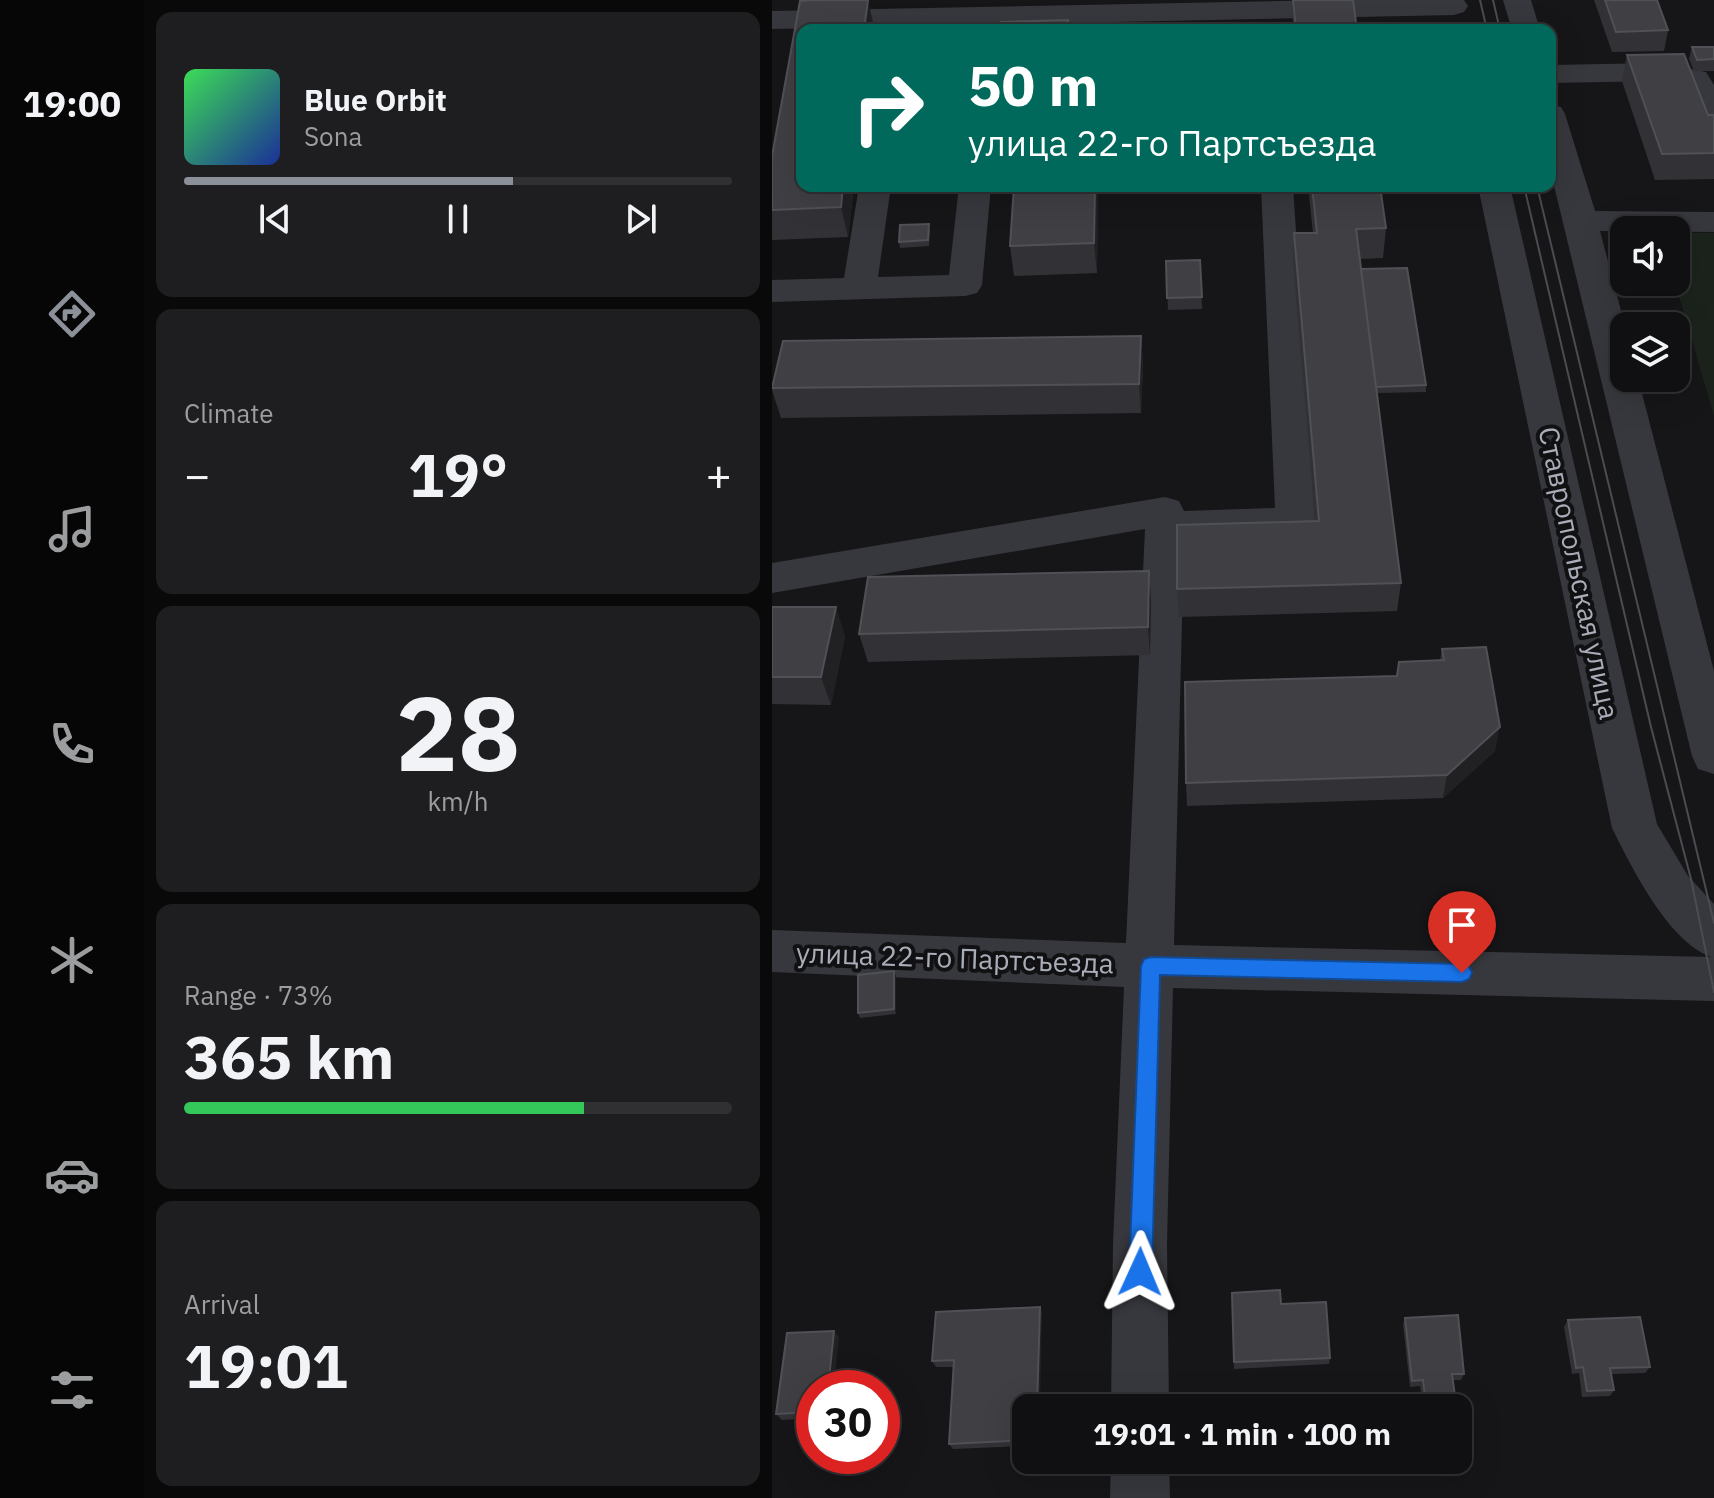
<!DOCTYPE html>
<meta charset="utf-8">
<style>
body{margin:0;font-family:"IBM Plex Sans",sans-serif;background:#1e1e20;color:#f1f3f6;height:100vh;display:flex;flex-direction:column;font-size:30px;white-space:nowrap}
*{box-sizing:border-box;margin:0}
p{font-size:26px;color:#9c9d9f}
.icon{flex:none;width:44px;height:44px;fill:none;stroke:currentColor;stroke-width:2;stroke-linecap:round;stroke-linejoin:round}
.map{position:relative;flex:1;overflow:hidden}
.sheet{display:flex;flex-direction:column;gap:12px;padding:12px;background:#09090a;width:628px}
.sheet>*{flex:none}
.guide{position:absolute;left:24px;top:24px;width:760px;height:168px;border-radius:16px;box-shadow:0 8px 32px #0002,0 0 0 2px #303032;background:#00695c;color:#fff;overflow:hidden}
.controls{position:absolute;left:838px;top:216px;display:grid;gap:16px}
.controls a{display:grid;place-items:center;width:80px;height:80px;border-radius:16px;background:#101012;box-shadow:0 8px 32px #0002,0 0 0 2px #303032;font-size:40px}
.speed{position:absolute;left:24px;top:1370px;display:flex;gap:16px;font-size:40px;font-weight:700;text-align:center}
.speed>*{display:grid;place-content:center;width:104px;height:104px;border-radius:50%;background:#101012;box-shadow:0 8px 32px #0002,0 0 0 2px #303032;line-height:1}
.speed .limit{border:12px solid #d22;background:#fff;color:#111}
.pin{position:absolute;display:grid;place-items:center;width:68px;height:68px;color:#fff;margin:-82px -34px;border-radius:50% 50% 50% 0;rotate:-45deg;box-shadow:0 0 8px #0007}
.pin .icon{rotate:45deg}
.me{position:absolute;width:88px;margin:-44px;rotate:1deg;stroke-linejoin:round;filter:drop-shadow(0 0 6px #0008)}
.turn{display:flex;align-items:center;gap:28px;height:168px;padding:0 40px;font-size:36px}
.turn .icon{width:104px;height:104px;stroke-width:2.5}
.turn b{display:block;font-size:56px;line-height:68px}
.big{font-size:60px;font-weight:700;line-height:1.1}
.sheet .widget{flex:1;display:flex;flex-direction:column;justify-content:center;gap:12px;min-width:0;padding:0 28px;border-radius:16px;background:#1e1e20}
.sheet .dial{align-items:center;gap:0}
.dial b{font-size:104px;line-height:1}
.song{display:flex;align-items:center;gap:24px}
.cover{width:96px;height:96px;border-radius:12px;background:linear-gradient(135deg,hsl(130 70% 55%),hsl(230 70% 35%))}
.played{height:8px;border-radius:4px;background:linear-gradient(90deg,#8c9099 60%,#303032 60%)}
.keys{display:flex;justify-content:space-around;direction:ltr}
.heat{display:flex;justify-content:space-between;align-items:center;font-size:44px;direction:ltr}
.charge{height:12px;border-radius:6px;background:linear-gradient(90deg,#34c759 73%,#303032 0)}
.trip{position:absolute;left:240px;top:1394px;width:460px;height:80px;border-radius:16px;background:#101012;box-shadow:0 8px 32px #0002,0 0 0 2px #303032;font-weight:700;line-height:80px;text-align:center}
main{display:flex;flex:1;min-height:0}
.dock{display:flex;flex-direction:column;width:144px;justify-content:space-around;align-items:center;background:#060607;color:#9c9d9f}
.dock .icon{width:56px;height:56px}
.dock .active{color:#8c9099}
.dock b{font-size:36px;color:#f1f3f6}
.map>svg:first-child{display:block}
</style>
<main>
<nav class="dock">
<b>19:00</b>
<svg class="icon active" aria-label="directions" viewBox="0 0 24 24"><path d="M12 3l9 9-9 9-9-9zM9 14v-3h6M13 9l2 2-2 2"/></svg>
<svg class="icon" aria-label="music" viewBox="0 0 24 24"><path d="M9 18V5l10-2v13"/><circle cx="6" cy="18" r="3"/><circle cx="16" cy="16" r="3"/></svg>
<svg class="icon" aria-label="phone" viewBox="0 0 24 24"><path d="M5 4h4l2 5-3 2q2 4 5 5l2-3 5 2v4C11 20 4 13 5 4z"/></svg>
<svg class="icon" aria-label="climate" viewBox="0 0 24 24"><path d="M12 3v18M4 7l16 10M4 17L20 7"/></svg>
<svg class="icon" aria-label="car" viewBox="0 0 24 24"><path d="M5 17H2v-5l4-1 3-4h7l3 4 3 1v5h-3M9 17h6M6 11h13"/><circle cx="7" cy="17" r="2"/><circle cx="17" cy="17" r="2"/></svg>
<svg class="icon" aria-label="filters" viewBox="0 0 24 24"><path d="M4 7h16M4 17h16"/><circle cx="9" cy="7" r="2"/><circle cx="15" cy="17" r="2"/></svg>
</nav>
<section class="sheet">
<div class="widget">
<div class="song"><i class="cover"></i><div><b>Blue Orbit</b><p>Sona</p></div></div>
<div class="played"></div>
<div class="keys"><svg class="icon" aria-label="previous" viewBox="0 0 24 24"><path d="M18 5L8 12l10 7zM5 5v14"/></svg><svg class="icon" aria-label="pause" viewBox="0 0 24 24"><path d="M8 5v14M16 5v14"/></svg><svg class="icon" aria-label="next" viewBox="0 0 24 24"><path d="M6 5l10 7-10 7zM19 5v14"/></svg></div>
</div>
<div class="widget"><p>Climate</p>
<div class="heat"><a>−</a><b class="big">19°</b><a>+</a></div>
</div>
<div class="widget dial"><b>28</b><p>km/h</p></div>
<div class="widget"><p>Range · 73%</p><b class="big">365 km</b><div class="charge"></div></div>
<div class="widget"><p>Arrival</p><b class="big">19:01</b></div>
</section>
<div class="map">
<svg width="942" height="1498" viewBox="0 0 942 1498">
<rect width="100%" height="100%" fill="#161618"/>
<!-- green -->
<polygon fill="#1c231d" points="904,233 942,233 942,416 903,282"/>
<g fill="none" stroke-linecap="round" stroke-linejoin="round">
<!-- minor -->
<g fill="#37383d" fill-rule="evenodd">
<polygon points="558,0 692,0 696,6 692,12 682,15 0,29 0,11"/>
<polygon points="731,0 759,0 768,30 740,30"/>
<polygon points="888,63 934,72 942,85 942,121 931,119 912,85 888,81 778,83 778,65"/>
<polygon points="778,105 789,107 793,114 823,211 942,212 942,232 828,231 853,326 852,378 866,378 942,671 942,774 926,769 920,756 778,169"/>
<polygon points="87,186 119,186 106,277 177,275 187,186 219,186 210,285 205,293 193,296 0,302 0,280 72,278"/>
<path d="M489,186H521L543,521L537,531L523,535L412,539L402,945L939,957C896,941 860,868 840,828L706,186H738L885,824L916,876L942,904V1001L401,988L395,1244L397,1408H339L341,1244L352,987L0,972V930L354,943L373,529L0,593V563L393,497L407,501L412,511L503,508Z"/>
<polygon points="339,1460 397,1460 398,1498 338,1498"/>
</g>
<!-- tram -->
<g stroke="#4a4c52" stroke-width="2">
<polyline points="708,0 715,30"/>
<polyline points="721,0 728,30"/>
<polyline points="752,186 879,727 919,879 942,992"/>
<polyline points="765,186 942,923"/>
</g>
</g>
<!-- wall -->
<g fill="#323236">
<polygon points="520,0 581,0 585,30 521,30"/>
<polygon points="822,0 885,0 896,30 892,51 840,52"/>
<polygon points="102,27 30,186 82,186 76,237 0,240 0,156"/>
<polygon points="920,47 942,47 942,71 922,71 917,59"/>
<polygon points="855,55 936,115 942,115 942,179 883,180 850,81"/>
<polygon points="326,186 325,273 242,276 238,246"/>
<polygon points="536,186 608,186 614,228 611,258 588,259 589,269 654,385 654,392 605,393 629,583 625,611 407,617 405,589 543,521 521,263 522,233 541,233"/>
<polygon points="158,230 157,246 128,248 127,242"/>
<polygon points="428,260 430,309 396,310 394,261"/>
<polygon points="369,336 371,366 369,413 9,418 0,390 0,386"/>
<polygon points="379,600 378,655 96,662 87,634"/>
<polygon points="0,607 73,636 59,705 0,704"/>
<polygon points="670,649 723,751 671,798 415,806 414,783 668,660"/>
<polygon points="122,971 124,976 124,1014 88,1018 86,1013"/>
<polygon points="460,1293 509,1304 558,1358 557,1364 462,1369"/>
<polygon points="268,1307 270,1314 254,1408 254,1446 181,1449 177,1444 182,1367 164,1367 160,1361"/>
<polygon points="633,1318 692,1374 689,1380 681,1380 684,1403 681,1408 651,1408 648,1386 638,1387 631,1324"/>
<polygon points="796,1320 878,1367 873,1373 840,1374 842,1390 838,1396 810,1397 807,1373 800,1374 792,1327"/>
<polygon points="67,1337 42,1388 42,1418 10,1420 4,1414"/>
</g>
<!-- shaded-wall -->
<g fill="#212124">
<polygon points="96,0 102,27 102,30 92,30"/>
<polygon points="71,186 82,186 76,237 69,207"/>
<polygon points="323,186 326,186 325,273 322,243"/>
<polygon points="369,336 371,366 369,413 367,384"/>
<polygon points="377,571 379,600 378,655 376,627"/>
<polygon points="64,607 73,636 59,705 49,677"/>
<polygon points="728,727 723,751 671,798 675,775"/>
<polygon points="122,971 124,976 124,1014 122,1009"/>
<polygon points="268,1307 270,1314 268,1408 265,1408"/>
<polygon points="62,1331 67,1337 62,1388 56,1388"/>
</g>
<!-- building -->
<g fill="#3f3f44" stroke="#4f5156" stroke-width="2">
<polygon points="46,0 96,0 92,30 30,30 30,186 71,186 69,207 0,210 0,156 28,1"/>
<polygon points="521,0 581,0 585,30 524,30"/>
<polygon points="833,0 885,0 896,30 844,32"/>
<polygon points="296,20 295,30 228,30 229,22"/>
<polygon points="920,47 942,47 942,59 925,60"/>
<polygon points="912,54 936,115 942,115 942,153 890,154 855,55"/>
<polygon points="242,186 323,186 322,243 238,246"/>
<polygon points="540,186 608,186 614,228 584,229 629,583 405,589 405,525 547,521 522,233 545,233"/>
<polygon points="157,224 156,240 127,242 128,225"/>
<polygon points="428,260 430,297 395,298 394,261"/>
<polygon points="635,268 654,385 604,387 589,269"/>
<polygon points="369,336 367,384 0,388 11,341"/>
<polygon points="377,571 376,627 87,634 96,577"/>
<polygon points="0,607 64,607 49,677 0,677"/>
<polygon points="714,647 728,727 675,775 414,783 413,682 625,676 627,662 672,660 670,649"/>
<polygon points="122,971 122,1009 86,1013 86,975"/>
<polygon points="508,1290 509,1304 554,1302 558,1358 462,1362 460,1293"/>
<polygon points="268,1307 265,1408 254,1408 254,1440 177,1444 182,1360 160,1361 164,1312"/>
<polygon points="686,1315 692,1374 680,1374 684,1403 654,1405 651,1380 640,1381 633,1318"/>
<polygon points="868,1317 878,1367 838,1368 842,1390 815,1391 811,1367 804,1368 796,1320"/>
<polygon points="62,1331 56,1388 42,1388 42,1412 4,1414 15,1333"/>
</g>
<!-- route -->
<polygon fill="#1a73e8" stroke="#114b97" stroke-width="2" points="379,957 690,964 697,966 700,973 697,979 690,982 388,975 380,1272 376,1280 368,1283 360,1280 357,1272 369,966 372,959"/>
<g text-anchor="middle" stroke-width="8" stroke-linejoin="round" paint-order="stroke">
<!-- street labels -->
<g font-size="28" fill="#a8adb8" stroke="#111113">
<text transform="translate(807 573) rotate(78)" y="10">Ставропольская улица</text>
<text transform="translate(183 958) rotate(2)" y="10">улица 22-го Партсъезда</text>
</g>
</g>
</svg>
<div class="controls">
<a><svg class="icon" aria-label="sound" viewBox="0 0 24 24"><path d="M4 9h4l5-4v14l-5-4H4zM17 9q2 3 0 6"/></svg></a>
<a><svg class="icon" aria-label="layers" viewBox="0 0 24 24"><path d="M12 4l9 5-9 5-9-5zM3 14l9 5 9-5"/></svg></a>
</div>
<div class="speed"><div class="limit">30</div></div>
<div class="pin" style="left:690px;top:973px;background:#d93025"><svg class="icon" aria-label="arrive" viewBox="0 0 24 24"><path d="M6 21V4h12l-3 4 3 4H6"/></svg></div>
<svg class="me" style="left:368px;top:1272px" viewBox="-20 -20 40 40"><path d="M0-17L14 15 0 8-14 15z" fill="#1a73e8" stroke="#fff" stroke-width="4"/></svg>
<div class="trip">19:01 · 1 min · 100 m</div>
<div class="guide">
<div class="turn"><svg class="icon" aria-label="right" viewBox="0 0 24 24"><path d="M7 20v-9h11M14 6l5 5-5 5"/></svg><div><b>50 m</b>улица 22-го Партсъезда</div></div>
</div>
</div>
</main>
